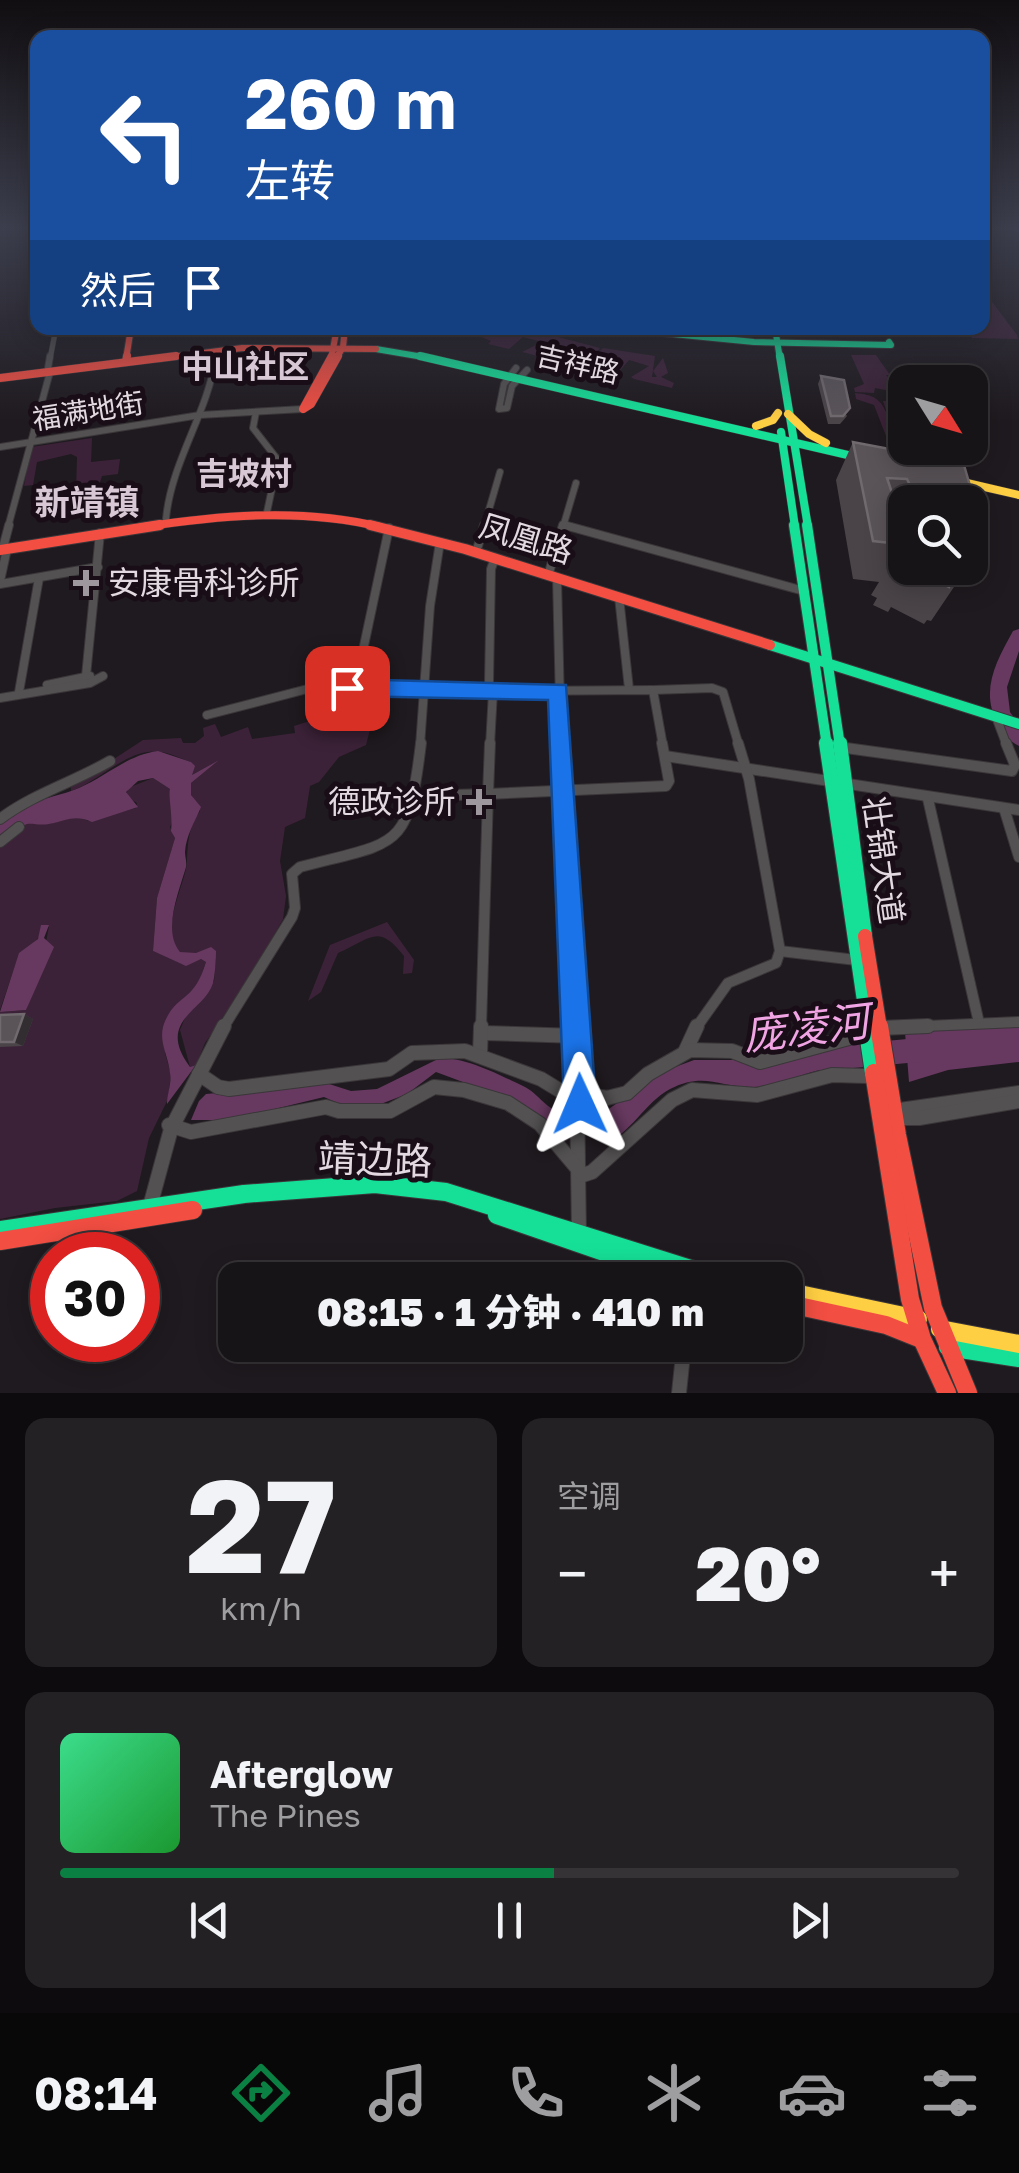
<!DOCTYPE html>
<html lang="zh">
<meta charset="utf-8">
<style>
body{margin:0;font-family:"Golos Text","Noto Sans SC",sans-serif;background:#242124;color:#f1f3f6;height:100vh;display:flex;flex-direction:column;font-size:38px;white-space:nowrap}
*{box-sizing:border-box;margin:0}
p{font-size:32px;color:#9e9ea1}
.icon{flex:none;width:55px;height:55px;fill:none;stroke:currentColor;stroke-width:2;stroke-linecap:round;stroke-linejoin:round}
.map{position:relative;height:1393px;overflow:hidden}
.side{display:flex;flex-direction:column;gap:25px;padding:25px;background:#0d0b0d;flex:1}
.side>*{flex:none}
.hud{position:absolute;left:30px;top:30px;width:960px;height:305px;border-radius:20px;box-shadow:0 5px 25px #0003,0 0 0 2px #363336;background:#1a4fa0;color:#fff;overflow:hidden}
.needle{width:65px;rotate:127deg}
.controls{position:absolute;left:888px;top:365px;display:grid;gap:20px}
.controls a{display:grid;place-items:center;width:100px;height:100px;border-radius:20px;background:#171417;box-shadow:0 5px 25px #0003,0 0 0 2px #363336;font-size:50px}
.speed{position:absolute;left:30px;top:1232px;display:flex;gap:20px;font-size:50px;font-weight:700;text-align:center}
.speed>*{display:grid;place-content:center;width:130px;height:130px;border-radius:50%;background:#171417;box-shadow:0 5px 25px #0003,0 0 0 2px #363336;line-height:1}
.speed .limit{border:15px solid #d22;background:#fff;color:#111}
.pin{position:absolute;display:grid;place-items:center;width:85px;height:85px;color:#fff;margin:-42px;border-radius:20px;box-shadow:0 5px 15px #0006}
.me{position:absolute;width:110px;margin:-55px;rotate:359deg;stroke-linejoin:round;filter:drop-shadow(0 0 8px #0008)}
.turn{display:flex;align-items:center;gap:35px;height:210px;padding:0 50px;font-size:45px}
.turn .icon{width:130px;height:130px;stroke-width:2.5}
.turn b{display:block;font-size:70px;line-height:85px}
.then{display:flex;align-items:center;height:95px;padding:0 50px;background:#0003;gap:20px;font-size:38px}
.big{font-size:75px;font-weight:800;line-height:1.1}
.side .widget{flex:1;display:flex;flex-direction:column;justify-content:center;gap:15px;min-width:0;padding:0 35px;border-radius:20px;background:#242124}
.side .dial{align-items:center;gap:0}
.dial b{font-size:130px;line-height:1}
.song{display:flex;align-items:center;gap:30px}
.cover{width:120px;height:120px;border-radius:15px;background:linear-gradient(135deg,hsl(150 70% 55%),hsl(130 70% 35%))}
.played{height:10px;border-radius:5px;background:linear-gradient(90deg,#0b8043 55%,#363336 55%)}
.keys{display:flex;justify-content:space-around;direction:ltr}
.heat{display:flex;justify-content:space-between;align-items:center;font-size:55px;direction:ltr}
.side .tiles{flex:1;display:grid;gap:25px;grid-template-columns:1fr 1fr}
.widget:last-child{grid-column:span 2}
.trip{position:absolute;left:218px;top:1262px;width:585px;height:100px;border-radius:20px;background:#171417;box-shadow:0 5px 25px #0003,0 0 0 2px #363336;font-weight:800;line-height:100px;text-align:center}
.tab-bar{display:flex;height:160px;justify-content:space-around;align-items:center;background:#090809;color:#9e9ea1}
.tab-bar .icon{width:70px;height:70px}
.tab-bar .current{color:#0b8043}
.tab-bar b{font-size:45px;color:#f1f3f6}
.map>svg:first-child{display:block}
</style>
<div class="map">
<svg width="1019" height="1393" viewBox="0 0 1019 1393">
<rect width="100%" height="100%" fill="#1f1a1f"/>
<!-- green -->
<g fill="#3c2238">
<polygon points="983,290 1017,335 1018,339 972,338 965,328 982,328"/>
<polygon points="487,328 524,328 600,348 591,359 603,348 655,356 652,377 657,377 653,371 663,358 668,373 661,377 674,383 672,388 634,379 631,377 649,366 629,360 616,375 590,369 593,364 576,359 591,352 572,347 558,361 522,352 542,342 523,337 509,349 488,344 491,341 479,336 493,331"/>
<polygon points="851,355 876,355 890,375 886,375 901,393 875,388 874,393 855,392 854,388 864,384"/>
<path d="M855,393C874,395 880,398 888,416L883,401L904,400L905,444L886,436L874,405L856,399Z"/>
<polygon points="92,438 91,462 120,459 118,474 102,476 98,489 76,492 77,457 71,454 37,462 33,485 24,486 31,447"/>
<path d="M355,694L352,708H369L367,721L372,722L366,745L339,757L319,782L310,786L305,818L285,827L280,861L286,896L283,919L250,978L205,1043L196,1065L190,1067L180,1030L187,1013L214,981L216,959C198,950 189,957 180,952C156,939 187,879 187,862C188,842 188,829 200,811L191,795V783L219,760L192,775L191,762C181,759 171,753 160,752C129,747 100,781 71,791V787L143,740L181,738L183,743H195L204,736L203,728L215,724L221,737L248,727L252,739L295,733L294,726L316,719L329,703L337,701V695Z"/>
<polygon points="153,778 170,789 174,818 170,827 175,838 157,898 153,951 182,964 201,959 206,962 197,988 171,1012 165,1053 171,1074 168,1099 149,1138 137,1191 117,1201 55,1208 0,1219 0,1012 26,1010 41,969 49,926 16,963 0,1010 0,847 18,835 27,822 50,824 78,816 88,821 136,808 137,803 126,796 128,788"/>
<path d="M387,922L414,960L412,973L403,974L404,956C378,923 372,938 338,953L321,992L308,1001L330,945Z"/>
</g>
<!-- water -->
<g fill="#673960">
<path d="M158,751L191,762L195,766L192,775L219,760L191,783V795L201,807C195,822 186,835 185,852C185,857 187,862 186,867C179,892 162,930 180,952L196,953L211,947L216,951C216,961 215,974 213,983C205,1011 155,1020 190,1067L196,1065L167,1104C167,1094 172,1083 170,1073C168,1053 156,1039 166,1019C179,993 194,1002 206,962L201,959L186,966L153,951L157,898L175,838L171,831C173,817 168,795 170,789L153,778L138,781L126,792L138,807L92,822C74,814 67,821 49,824C38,826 31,822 22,825L15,816C28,799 59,797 79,788C107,776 127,755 158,751Z"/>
<polygon points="41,925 49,925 44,938 54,947 26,1010 0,1012 19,953 38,939"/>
<polygon points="1019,1025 1019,1062 948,1070 909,1082 905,1032"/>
<path d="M843,1044L844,1068C809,1066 789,1086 754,1087C720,1088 705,1071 670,1089C645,1102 630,1135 605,1143L606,1111L659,1073L694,1060H734L760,1068Z"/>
<path d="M440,1058C465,1057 500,1075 523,1086C541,1094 548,1116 570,1111L569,1138L565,1140L522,1104L436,1072L407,1094L378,1105L340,1104L324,1097L229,1120H191L199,1101L206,1094L326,1083L351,1091L377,1089Z"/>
</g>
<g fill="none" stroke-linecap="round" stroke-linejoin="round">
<!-- river -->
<g fill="#673960" fill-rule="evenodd">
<path d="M1019,629V651L1007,687L1010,712L1019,725V746C1009,741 1003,733 997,722C980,690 997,660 1013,631Z"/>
<polygon points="39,799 46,802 49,808 46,814 0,838 0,819"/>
<polygon points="929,1037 938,1040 941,1049 938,1058 929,1061 821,1071 812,1068 809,1059 812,1050 821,1047"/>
</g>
<!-- street-far4 casing -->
<g stroke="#3a3639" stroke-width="6">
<g id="street-far4">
<polyline points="1011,227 1019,229"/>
<polyline points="50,359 56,328"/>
<polyline points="216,359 217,351"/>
</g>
</g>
<!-- street-far3 casing -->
<g stroke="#3a3639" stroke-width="8">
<g id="street-far3">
<polyline points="48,368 50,356"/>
<polyline points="516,368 504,384 499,409 507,408 512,386 527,370"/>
<polyline points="256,412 253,428 278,460 267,512"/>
<polyline points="0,447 200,415 303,409"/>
<path d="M166,519C171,462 208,413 216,356"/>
<polyline points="564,525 573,527"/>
<polyline points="8,527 50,372"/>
<polyline points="484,527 500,472"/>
<polyline points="563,527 576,483"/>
</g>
</g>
<!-- street-far2 casing -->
<g stroke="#3a3639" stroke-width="10">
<g id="street-far2">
<polyline points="564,525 804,591"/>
<polyline points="4,544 9,525"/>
<polyline points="478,546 484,525"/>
<polyline points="550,569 563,525"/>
<polyline points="557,578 561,746"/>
<polyline points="0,581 7,549"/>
<polyline points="0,584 98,567"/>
<polyline points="619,597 629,689"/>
<polyline points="86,676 100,533"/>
<polyline points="47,685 90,676"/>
<polyline points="355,688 389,528"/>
<polyline points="653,690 712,688 723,692 739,746"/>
<polyline points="19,692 39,578"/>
<polyline points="0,698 90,683 103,676"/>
<polyline points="207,715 315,687 493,691 489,683 491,569 495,558"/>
<polyline points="996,717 1007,746"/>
<polyline points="420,746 430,606 440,542"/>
<polyline points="490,746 493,691 653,690 663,746"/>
</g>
</g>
<!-- street-far1 casing -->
<g stroke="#3a3639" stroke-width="12">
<g id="street-far1">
<polyline points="490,743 488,794 666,786 669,781 662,743"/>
<polyline points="561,743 577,1028"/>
<polyline points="839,747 1012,771 1015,765 1006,743"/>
<polyline points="665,756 1019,810"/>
<polyline points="414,796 488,794 481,1028"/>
<polyline points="928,799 979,1023"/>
<polyline points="1004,808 1019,857"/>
<path d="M0,819C33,794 74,782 110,761"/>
<polyline points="0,842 19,827"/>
<polyline points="780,951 856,960"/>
<path d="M223,1028L292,917L295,908L292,874L300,867C399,841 408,852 421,743"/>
<polyline points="696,1028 728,983 776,963 780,951 749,779 738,743"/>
<polyline points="880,1028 1019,1022"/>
</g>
</g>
<!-- street casing -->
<g stroke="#3a3639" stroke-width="16">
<g id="street">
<polyline points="576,1026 579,1235"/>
<polyline points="880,1028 928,1026"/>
<polyline points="483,1033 579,1036"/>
<polyline points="685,1052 697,1026"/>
<polyline points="480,1055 481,1026"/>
<polyline points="199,1074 218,1087 229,1089 389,1069 412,1053 465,1051 541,1079 559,1090 607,1098 627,1093 648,1074 690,1050 732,1051 760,1062 860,1035"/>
<polyline points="893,1111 1019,1093"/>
<polyline points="894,1118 919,1118 1019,1101"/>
<polyline points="169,1125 191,1132 326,1107 339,1111 390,1111 434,1087 464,1090 508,1103 540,1124 583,1175 592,1172 672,1100 692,1090 757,1095 832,1075 866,1076"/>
<polyline points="149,1210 171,1129 224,1026"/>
<polyline points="679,1393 684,1345"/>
</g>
</g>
<!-- fast-far4 casing -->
<g stroke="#3a3639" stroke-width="8">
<g id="fast-far4">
<polyline points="612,328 754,342 891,345 889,342"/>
<polyline points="775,328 780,359"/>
<polyline points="376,349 435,359"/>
</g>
</g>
<!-- fast-far3 casing -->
<g stroke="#3a3639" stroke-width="9">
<g id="fast-far3">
<polyline points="420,356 865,459"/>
<polyline points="780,356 808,527"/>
<polyline points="781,432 795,527"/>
</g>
</g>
<!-- fast-far2 casing -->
<g stroke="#3a3639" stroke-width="12">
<g id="fast-far2">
<polyline points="794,525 827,746"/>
<polyline points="807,525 840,746"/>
<polyline points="770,645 1019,724"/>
</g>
</g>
<!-- fast-far1 casing -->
<g stroke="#3a3639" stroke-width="16">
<g id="fast-far1">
<polyline points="826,743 868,1028"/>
<polyline points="840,743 865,936"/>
</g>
</g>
<!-- fast casing -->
<g stroke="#3a3639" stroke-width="20">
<g id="fast">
<polyline points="867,1026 874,1073"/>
<polyline points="497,1215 685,1280"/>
<polyline points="0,1230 244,1194 375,1184 446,1192 694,1270 738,1280"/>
<polyline points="948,1347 1019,1358"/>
</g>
</g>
<!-- slow-far1 casing -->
<g stroke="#3a3639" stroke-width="9">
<g id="slow-far1">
<polyline points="788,414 809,434 826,443"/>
<polyline points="756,426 773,420 778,413"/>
<polyline points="954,480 1019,495"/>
</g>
</g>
<!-- slow casing -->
<g stroke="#3a3639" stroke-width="20">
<g id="slow">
<polyline points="785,1291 918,1319"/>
<polyline points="940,1329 1019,1344"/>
</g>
</g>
<!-- jam-far4 casing -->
<g stroke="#3a3639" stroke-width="8">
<g id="jam-far4">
<polyline points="126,359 131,328"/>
<polyline points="156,359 242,348 376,349"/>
<polyline points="331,359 337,328"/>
<polyline points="336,359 343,347 345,328"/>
</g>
</g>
<!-- jam-far3 casing -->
<g stroke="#3a3639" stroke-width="9">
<g id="jam-far3">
<polyline points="332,356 303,409 311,404 338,356"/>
<polyline points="126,362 127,356"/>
<polyline points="0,378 176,356"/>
<path d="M144,527C221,515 304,508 380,527"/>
</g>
</g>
<!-- jam-far2 casing -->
<g stroke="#3a3639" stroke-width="12">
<g id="jam-far2">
<polyline points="370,525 465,549 770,645"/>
<polyline points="0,550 160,525"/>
</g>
</g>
<!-- jam-far1 casing -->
<g stroke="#3a3639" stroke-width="16">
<polyline id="jam-far1" points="865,936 880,1028"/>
</g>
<!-- jam casing -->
<g stroke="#3a3639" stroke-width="20">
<g id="jam">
<polyline points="879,1026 897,1135 933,1308 968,1393"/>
<polyline points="874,1073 910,1299 922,1339 947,1393"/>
<polyline points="0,1241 193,1210"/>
<polyline points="785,1303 886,1325 921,1339"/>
</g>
</g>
<!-- street-far4 -->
<use href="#street-far4" stroke="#535151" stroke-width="5"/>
<!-- street-far3 -->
<use href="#street-far3" stroke="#535151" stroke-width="6"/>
<!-- street-far2 -->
<use href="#street-far2" stroke="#535151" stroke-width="8"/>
<!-- street-far1 -->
<use href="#street-far1" stroke="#535151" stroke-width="10"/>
<!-- street -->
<use href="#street" stroke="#535151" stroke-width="14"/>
<!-- fast-far4 -->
<use href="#fast-far4" stroke="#16e098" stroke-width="6"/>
<!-- fast-far3 -->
<use href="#fast-far3" stroke="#16e098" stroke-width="8"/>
<!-- fast-far2 -->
<use href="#fast-far2" stroke="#16e098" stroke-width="10"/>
<!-- fast-far1 -->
<use href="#fast-far1" stroke="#16e098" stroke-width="14"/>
<!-- fast -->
<use href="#fast" stroke="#16e098" stroke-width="18"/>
<!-- slow-far1 -->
<use href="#slow-far1" stroke="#ffcf43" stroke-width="8"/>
<!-- slow -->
<use href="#slow" stroke="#ffcf43" stroke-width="18"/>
<!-- jam-far4 -->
<use href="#jam-far4" stroke="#f24e42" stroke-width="6"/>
<!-- jam-far3 -->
<use href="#jam-far3" stroke="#f24e42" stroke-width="8"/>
<!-- jam-far2 -->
<use href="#jam-far2" stroke="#f24e42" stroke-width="10"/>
<!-- jam-far1 -->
<use href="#jam-far1" stroke="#f24e42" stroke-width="14"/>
<!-- jam -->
<use href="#jam" stroke="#f24e42" stroke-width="18"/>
</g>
<!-- wall -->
<g fill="#4a4448">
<polygon points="821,376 847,416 840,424 828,424 818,384"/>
<polygon points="902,436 970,502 905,502 905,568 963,568 956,584 931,621 927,620 924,624 891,607 888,612 873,605 877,598 871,595 879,582 853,579 836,480 853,442 895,450"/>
<polygon points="24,1014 33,1019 23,1046 0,1047 0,1015"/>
</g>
<!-- shaded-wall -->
<polygon fill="#322d31" points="24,1014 33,1019 23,1046 14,1042"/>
<!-- building -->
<g fill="#5a5459" stroke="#70696e" stroke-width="2.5">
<polygon points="821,376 844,380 850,408 843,416 831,416"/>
<polygon points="902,436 905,436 905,448 959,448 982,527 970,553 970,502 927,502 929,499 916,498 907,479 887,478 893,496 900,498 902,514 896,516 904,549 905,547 905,568 963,568 956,584 951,582 949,587 914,569 911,574 894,567 898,560 892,557 900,544 873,541 853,442 900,451"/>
<polygon points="24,1014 14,1042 0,1042 0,1015"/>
</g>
<!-- sky -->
<linearGradient id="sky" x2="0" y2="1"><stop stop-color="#110e11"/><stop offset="0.54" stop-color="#3c3e4d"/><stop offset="1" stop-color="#3c3e4d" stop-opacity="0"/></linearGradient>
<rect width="1019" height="422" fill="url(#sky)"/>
<!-- route -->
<polygon fill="#1a73e8" stroke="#114b97" stroke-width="2.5" points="347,679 566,685 596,1104 592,1116 580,1120 568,1116 564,1104 548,700 347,696 336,688"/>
<!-- markers -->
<g fill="#9e979d" stroke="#190e17" stroke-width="4">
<path d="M81 568h10v10h10v10h-10v10h-10v-10h-10v-10h10z"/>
<path d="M474 787h10v10h10v10h-10v10h-10v-10h-10v-10h10z"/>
</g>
<g text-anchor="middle" stroke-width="10" stroke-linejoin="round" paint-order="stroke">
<!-- far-street labels -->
<g font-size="28" fill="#e3dae1" stroke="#190e17">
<text transform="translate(578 364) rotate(13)" y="10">吉祥路</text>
<text transform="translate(88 411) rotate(-9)" y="10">福满地街</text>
</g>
<!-- far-quarter labels -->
<g font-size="32" font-weight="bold" fill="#d8c8d5" stroke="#190e17">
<text x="245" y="378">中山社区</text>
<text x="244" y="485">吉坡村</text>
</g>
<!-- street labels -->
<g font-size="32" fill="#e3dae1" stroke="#190e17">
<text transform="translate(526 539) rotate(17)" y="11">凤凰路</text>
<text transform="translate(883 860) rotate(82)" y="11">壮锦大道</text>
</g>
<!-- poi labels -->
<g font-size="32" fill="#e3dae1" stroke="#190e17" text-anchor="start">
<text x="108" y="594">安康骨科诊所</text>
<text x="456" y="813" text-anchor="end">德政诊所</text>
</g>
<!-- far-district labels -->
<g font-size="35" font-weight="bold" fill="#d8c8d5" stroke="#190e17">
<text x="87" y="515">新靖镇</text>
</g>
<!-- near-street labels -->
<g font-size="38" fill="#e3dae1" stroke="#190e17">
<text transform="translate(375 1160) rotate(2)" y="13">靖边路</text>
</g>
<!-- near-water labels -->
<g font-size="42" font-style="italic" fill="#f1a4e3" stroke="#190e17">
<text transform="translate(806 1028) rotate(-7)" y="15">庞凌河</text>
</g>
</g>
</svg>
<div class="controls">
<a><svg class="needle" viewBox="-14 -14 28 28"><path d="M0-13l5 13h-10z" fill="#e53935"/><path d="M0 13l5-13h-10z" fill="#9e9ea1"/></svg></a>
<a><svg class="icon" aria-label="search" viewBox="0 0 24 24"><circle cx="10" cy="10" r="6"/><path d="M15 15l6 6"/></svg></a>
</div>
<div class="speed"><div class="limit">30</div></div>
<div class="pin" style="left:347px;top:688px;background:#d93025"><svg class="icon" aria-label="arrive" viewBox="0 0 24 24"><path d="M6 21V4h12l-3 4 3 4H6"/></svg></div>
<svg class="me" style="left:580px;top:1104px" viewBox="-20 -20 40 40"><path d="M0-17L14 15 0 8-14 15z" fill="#1a73e8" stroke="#fff" stroke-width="4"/></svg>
<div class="trip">08:15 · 1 分钟 · 410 m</div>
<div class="hud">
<div class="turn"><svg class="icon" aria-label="left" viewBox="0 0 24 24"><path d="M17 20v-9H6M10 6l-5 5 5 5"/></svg><div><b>260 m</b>左转</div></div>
<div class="then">然后<svg class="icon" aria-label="arrive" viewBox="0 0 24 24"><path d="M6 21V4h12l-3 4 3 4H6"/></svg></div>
</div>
</div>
<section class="side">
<div class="tiles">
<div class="widget dial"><b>27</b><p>km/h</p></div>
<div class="widget"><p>空调</p>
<div class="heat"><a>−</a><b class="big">20°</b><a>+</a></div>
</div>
<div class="widget">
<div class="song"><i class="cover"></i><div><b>Afterglow</b><p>The Pines</p></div></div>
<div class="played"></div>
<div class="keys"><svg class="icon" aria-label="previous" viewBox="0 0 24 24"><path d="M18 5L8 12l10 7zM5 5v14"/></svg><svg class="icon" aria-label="pause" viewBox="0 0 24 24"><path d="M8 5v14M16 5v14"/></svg><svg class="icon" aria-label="next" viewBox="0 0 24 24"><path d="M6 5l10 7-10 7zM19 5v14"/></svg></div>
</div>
</div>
</section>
<nav class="tab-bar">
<b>08:14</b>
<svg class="icon current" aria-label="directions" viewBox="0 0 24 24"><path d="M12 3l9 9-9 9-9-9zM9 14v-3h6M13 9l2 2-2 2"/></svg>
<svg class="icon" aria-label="music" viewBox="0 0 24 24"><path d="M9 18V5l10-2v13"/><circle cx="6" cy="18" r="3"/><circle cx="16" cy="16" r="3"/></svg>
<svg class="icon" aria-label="phone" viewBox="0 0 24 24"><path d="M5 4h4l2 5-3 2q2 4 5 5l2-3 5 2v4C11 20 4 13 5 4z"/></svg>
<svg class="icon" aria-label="climate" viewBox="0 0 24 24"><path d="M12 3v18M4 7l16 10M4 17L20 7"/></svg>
<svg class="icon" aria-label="car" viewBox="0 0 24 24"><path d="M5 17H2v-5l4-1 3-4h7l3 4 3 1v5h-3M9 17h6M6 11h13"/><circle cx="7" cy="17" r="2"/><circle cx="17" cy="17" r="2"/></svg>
<svg class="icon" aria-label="filters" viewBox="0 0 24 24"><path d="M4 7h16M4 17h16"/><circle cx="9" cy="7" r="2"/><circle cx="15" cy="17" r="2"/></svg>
</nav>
